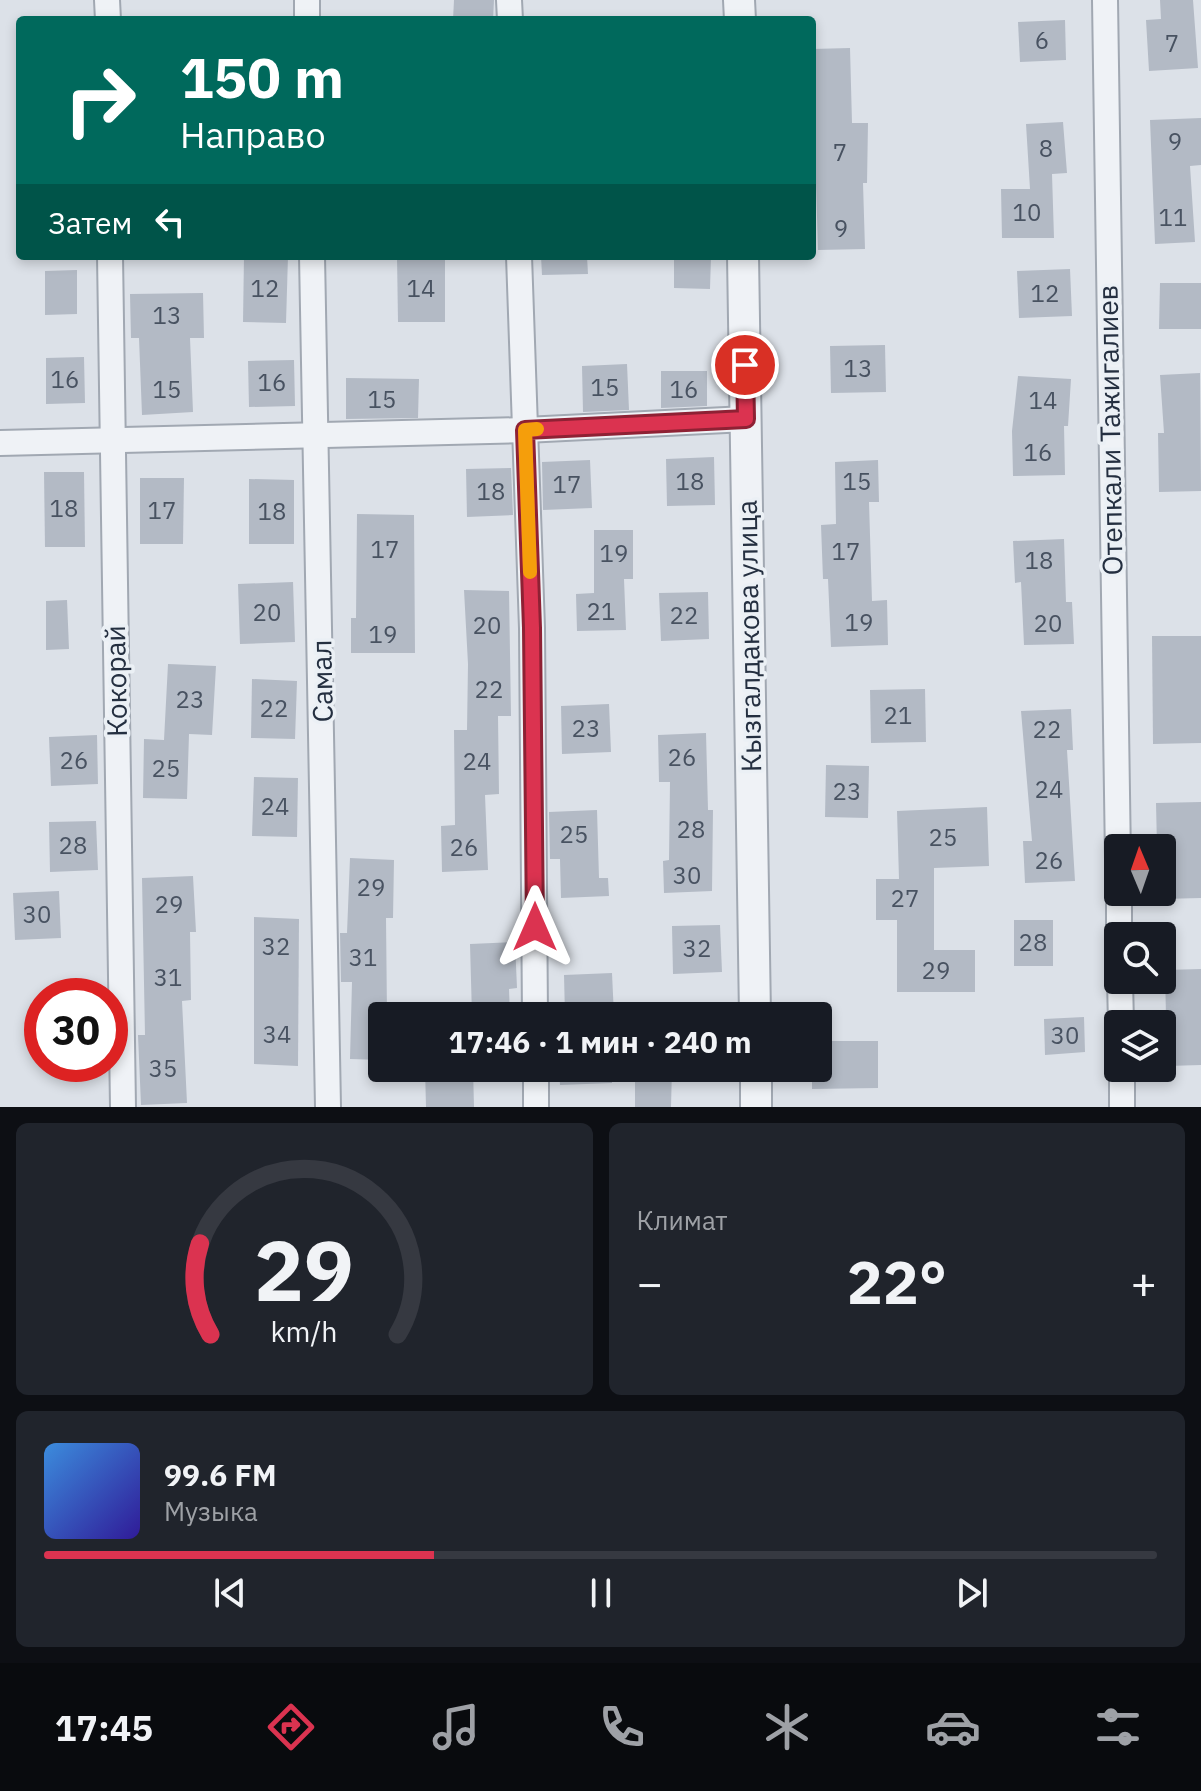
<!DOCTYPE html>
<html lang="ru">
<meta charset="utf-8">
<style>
body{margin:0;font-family:"IBM Plex Sans",sans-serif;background:#20242c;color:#f1f3f6;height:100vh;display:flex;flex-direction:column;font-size:30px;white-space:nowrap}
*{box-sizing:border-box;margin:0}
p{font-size:26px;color:#9ea1a6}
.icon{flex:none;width:44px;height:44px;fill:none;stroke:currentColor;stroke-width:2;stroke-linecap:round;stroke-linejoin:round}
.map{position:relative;height:1107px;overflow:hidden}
.panel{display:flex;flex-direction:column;gap:16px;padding:16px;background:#0d0f14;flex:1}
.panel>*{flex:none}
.hud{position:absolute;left:16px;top:16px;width:800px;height:244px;border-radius:8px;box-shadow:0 4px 12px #0003;background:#00695c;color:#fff;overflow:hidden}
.needle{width:52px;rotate:358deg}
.tools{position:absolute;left:1104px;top:834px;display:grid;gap:16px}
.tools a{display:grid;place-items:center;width:72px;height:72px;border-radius:8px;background:#171b24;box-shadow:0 4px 12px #0003;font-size:40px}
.speed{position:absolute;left:24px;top:978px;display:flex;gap:16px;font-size:40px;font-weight:700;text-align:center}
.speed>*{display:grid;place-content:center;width:104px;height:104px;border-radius:50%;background:#171b24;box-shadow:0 4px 12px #0003;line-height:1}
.speed .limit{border:12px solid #d22;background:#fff;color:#111}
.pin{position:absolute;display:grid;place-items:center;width:68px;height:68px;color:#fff;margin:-34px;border:4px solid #fff;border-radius:50%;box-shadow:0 2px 8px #0007}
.me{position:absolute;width:88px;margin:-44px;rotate:0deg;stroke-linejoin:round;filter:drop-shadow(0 0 6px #0008)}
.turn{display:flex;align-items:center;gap:28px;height:168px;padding:0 32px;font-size:36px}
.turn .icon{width:104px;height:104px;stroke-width:2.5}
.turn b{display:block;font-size:56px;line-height:68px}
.then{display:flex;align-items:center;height:76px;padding:0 32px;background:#0003;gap:16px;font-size:30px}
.big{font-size:60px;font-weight:700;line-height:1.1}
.panel .card{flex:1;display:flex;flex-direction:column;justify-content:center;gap:12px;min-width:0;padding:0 28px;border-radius:12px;background:#20242c}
.panel .dial{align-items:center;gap:0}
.dial svg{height:208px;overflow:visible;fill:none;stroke:#363941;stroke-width:7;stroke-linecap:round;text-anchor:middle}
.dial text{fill:#f1f3f6;stroke:none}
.song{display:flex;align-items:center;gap:24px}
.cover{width:96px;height:96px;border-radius:12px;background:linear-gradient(135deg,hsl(210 70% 55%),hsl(250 70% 35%))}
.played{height:8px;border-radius:4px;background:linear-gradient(90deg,#db3350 35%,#363941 35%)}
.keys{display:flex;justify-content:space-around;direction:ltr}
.heat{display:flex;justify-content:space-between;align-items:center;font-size:44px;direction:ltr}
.panel .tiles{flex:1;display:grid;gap:16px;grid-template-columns:1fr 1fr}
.card:last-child{grid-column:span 2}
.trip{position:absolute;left:368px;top:1002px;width:464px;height:80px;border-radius:8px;background:#171b24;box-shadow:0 4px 12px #0003;font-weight:700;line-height:80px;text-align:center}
.dock{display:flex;height:128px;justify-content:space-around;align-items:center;background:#090b0e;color:#9ea1a6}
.dock .icon{width:56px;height:56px}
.dock .active{color:#db3350}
.dock b{font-size:36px;color:#f1f3f6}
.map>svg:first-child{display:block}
</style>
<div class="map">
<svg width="1201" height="1107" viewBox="0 0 1201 1107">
<rect width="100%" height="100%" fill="#dce1e8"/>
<!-- building -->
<g fill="#b3bac5">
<polygon points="454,0 494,0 493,20 453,20"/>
<polygon points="1160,0 1193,0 1198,68 1149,71 1146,20 1161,19"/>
<polygon points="1065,20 1066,60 1020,62 1018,22"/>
<polygon points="850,48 852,123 868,123 867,183 863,183 865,249 818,250 816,183 812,183 812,49"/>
<polygon points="1201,118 1201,165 1190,166 1195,242 1155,244 1150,120"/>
<polygon points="1063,122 1067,173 1052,174 1054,238 1002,238 1001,189 1030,189 1026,124"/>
<polygon points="244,256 288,256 286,323 243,322"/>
<polygon points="397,256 445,256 445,322 398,322"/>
<polygon points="541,256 587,256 588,274 542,275"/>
<polygon points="674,256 711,256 710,289 674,288"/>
<polygon points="1070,269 1072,316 1019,318 1017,271"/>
<polygon points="77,270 77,314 45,315 45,271"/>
<polygon points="1160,283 1201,283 1201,329 1159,329"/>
<polygon points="203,293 204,338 190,338 193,412 142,415 139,338 131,338 130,294"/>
<polygon points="885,345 886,392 831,393 830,346"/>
<polygon points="84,357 85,403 46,404 46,358"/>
<polygon points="294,360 295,406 249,407 248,361"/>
<polygon points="627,364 629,410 583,412 582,366"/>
<polygon points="661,371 707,371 707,406 661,408"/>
<polygon points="1200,373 1201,491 1159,492 1158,433 1164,433 1160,375"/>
<polygon points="1018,376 1071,379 1068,426 1064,426 1065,475 1013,476 1012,431"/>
<polygon points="346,378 419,379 418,418 346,419"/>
<polygon points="714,457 715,505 667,506 666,459"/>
<polygon points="590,460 592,508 543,510 542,462"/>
<polygon points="878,460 879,502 869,502 872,601 887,600 888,645 831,647 828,579 823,579 821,525 836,524 835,462"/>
<polygon points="511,468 513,515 467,517 466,469"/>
<polygon points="44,472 84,472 85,547 45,547"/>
<polygon points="140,478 184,478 183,544 140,544"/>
<polygon points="249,479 294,480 294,544 249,544"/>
<polygon points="357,514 414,515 415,653 351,653 351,618 356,618"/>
<polygon points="594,530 633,530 633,579 624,579 626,630 577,631 576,594 594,593"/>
<polygon points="1064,539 1066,602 1072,602 1074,644 1024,645 1021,582 1015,583 1013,541"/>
<polygon points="293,582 295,642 240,644 238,584"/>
<polygon points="464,590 509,591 511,716 498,716 499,794 485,795 488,870 442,872 441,826 455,825 454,730 467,730 468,664"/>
<polygon points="708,592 709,639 661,641 659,593"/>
<polygon points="67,600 69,649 46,650 46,601"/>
<polygon points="1152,636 1201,636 1201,743 1153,744"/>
<polygon points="168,664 216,666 212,735 189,734 187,799 143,798 144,739 164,740"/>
<polygon points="252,679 297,681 295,739 251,738"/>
<polygon points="925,689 926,742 871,743 870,690"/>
<polygon points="609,704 611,752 562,754 561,706"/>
<polygon points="1071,709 1073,750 1067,750 1075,881 1025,883 1023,841 1032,841 1021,711"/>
<polygon points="706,733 708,810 713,810 712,891 664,893 663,861 669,860 670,782 659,782 658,735"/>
<polygon points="97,735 98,784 51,786 49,737"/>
<polygon points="826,765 869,766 868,818 825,817"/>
<polygon points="254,777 298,778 297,837 252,836"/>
<polygon points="1201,802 1201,898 1162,899 1162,847 1157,847 1156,803"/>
<polygon points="987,807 989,866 934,868 934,950 975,950 975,992 897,992 897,920 876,920 876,879 899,879 897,811"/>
<polygon points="597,810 599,878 608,878 609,896 561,898 560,859 550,859 549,812"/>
<polygon points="96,821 98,870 50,872 49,822"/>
<polygon points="350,858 394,860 393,918 386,918 387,1016 382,1016 382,1060 350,1059 352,982 341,982 340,933 347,933"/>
<polygon points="193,876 196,932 190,932 191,1000 182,1001 187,1103 141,1105 138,1035 145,1035 142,878"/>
<polygon points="59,891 61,938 15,940 13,893"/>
<polygon points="254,917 299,919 298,1066 254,1064"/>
<rect x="1014" y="920" width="39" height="46"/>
<polygon points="720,925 722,972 673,974 672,926"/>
<polygon points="515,942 517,988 509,989 510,1016 472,1016 470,944"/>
<polygon points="1201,969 1201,1065 1167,1066 1165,970"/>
<polygon points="612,973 614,1016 565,1016 564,975"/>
<polygon points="1084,1017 1085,1052 1045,1055 1044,1019"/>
<polygon points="818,1041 878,1041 878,1088 812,1089 812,1068 818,1068"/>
<polygon points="425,1068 473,1068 474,1107 426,1107"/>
<polygon points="559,1068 611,1068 612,1083 560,1085"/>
<polygon points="635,1068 672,1068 671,1107 635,1107"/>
</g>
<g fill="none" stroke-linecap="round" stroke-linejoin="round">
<!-- minor casing -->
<g stroke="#a1a8b2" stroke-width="28">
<g id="minor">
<polyline points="107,0 108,20"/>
<polyline points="307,0 307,20"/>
<polyline points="509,0 510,20"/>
<polyline points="1105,0 1118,859"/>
<polyline points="110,256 123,1107"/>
<polyline points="312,256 328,1107"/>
<polyline points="519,256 532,628 535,1016"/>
<polyline points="0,443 525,430 746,419"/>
<polyline points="1119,892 1119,936"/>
<polyline points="1120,980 1121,1024"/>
<polyline points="536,1068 536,1107"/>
<polyline points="1122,1068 1122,1107"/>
</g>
</g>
<!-- tertiary casing -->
<g stroke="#a1a8b2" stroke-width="34">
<g id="tertiary">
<polyline points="739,0 740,20"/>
<polyline points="743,256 755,1016"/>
<polyline points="756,1068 756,1107"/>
</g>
</g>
<!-- minor -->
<use href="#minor" stroke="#eff2f6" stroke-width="24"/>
<!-- tertiary -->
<use href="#tertiary" stroke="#eff2f6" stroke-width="30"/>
</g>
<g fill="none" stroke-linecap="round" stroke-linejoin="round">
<!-- route casing -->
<g stroke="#8e2134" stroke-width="20">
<polyline id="route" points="535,927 532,628 525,430 746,419 745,365"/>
</g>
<!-- route -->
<use href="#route" stroke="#db3350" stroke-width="14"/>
<!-- slow -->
<polyline stroke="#f59e0b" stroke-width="14" points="530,572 525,430 537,429"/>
</g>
<g text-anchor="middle" stroke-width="7" stroke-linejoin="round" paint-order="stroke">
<!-- number labels -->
<g font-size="24" fill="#485261">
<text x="1042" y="49">6</text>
<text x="1172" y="52">7</text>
<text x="1175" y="150">9</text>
<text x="1046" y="157">8</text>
<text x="840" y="161">7</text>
<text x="1027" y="221">10</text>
<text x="1173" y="226">11</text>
<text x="841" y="237">9</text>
<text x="265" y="297">12</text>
<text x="421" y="297">14</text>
<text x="1045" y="302">12</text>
<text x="167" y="324">13</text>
<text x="858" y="377">13</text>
<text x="65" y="388">16</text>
<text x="272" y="391">16</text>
<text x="605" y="396">15</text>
<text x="167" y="398">15</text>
<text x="684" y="398">16</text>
<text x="382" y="408">15</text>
<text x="1043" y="409">14</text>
<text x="1038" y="461">16</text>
<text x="690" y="490">18</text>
<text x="857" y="490">15</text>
<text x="567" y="493">17</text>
<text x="491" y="500">18</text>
<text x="64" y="517">18</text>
<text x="162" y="519">17</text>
<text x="272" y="520">18</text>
<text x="385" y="558">17</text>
<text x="846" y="560">17</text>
<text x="614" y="562">19</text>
<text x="1039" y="569">18</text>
<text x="601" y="620">21</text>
<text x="267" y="621">20</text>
<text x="684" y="624">22</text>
<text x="859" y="631">19</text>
<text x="1048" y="632">20</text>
<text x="487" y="634">20</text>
<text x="383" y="643">19</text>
<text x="489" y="698">22</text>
<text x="190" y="708">23</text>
<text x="274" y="717">22</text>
<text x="898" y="724">21</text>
<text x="586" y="737">23</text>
<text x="1047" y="738">22</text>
<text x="682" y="766">26</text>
<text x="74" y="769">26</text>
<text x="477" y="770">24</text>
<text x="166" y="777">25</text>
<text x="1049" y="798">24</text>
<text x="847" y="800">23</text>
<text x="275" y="815">24</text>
<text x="691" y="838">28</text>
<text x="574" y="843">25</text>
<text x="943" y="846">25</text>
<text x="73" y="854">28</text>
<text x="464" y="856">26</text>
<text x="1049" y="869">26</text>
<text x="687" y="884">30</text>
<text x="371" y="896">29</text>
<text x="905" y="907">27</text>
<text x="169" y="913">29</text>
<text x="37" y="923">30</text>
<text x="1033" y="951">28</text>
<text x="276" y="955">32</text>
<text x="697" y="957">32</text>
<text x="363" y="966">31</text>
<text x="936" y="979">29</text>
<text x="168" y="986">31</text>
<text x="277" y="1043">34</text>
<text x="1065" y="1044">30</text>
<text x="163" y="1077">35</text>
</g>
<!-- street labels -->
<g font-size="28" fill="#242f40" stroke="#ebf0f5">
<text transform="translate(1110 430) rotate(-91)" y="10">Отепкали Тажигалиев</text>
<text transform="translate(749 636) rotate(-91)" y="10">Кызгалдакова улица</text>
<text transform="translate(116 681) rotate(-91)" y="10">Кокорай</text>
<text transform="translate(322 681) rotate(-91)" y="10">Самал</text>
</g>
</g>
</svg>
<div class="tools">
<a><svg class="needle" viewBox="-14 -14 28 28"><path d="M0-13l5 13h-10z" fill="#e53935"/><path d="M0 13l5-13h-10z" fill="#9ea1a6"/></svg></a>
<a><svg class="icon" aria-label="search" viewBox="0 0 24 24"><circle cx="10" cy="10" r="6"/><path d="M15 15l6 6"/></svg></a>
<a><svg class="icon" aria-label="layers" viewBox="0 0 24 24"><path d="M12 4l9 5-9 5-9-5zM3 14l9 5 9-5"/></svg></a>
</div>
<div class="speed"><div class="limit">30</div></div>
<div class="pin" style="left:745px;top:365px;background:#d93025"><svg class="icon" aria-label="arrive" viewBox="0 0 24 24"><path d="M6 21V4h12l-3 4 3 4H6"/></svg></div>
<svg class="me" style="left:535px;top:927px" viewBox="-20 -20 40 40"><path d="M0-17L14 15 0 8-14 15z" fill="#db3350" stroke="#fff" stroke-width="4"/></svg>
<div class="trip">17:46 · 1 мин · 240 m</div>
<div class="hud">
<div class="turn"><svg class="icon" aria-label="right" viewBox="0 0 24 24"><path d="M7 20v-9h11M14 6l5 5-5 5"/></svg><div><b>150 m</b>Направо</div></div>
<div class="then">Затем<svg class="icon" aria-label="left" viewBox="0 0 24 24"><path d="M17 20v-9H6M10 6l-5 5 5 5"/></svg></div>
</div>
</div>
<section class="panel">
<div class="tiles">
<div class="card dial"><svg viewBox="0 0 100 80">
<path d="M14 69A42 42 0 1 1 86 69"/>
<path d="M14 69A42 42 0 0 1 10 34" stroke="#db3350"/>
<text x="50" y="56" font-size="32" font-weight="700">29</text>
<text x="50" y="72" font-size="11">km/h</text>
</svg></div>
<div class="card"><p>Климат</p>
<div class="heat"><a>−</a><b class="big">22°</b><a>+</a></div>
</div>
<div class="card">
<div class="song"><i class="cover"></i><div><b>99.6 FM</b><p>Музыка</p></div></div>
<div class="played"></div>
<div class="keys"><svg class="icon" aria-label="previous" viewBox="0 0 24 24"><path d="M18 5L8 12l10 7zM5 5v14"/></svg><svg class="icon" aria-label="pause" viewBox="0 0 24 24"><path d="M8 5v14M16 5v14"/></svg><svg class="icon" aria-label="next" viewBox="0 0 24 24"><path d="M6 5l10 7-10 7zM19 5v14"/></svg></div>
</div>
</div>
</section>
<nav class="dock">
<b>17:45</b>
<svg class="icon active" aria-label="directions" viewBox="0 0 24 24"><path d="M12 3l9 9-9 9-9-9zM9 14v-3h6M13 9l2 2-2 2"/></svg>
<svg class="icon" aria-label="music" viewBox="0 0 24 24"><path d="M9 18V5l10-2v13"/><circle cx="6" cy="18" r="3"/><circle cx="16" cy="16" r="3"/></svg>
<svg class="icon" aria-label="phone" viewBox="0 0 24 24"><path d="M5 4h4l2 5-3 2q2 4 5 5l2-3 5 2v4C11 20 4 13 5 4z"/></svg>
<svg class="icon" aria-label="climate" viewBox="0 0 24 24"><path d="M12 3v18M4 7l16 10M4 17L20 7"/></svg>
<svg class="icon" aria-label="car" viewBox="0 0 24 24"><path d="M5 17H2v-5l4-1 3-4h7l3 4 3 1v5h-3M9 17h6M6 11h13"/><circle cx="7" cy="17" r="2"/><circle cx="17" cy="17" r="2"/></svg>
<svg class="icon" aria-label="filters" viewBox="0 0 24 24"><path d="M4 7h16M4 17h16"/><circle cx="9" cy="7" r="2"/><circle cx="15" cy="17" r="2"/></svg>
</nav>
